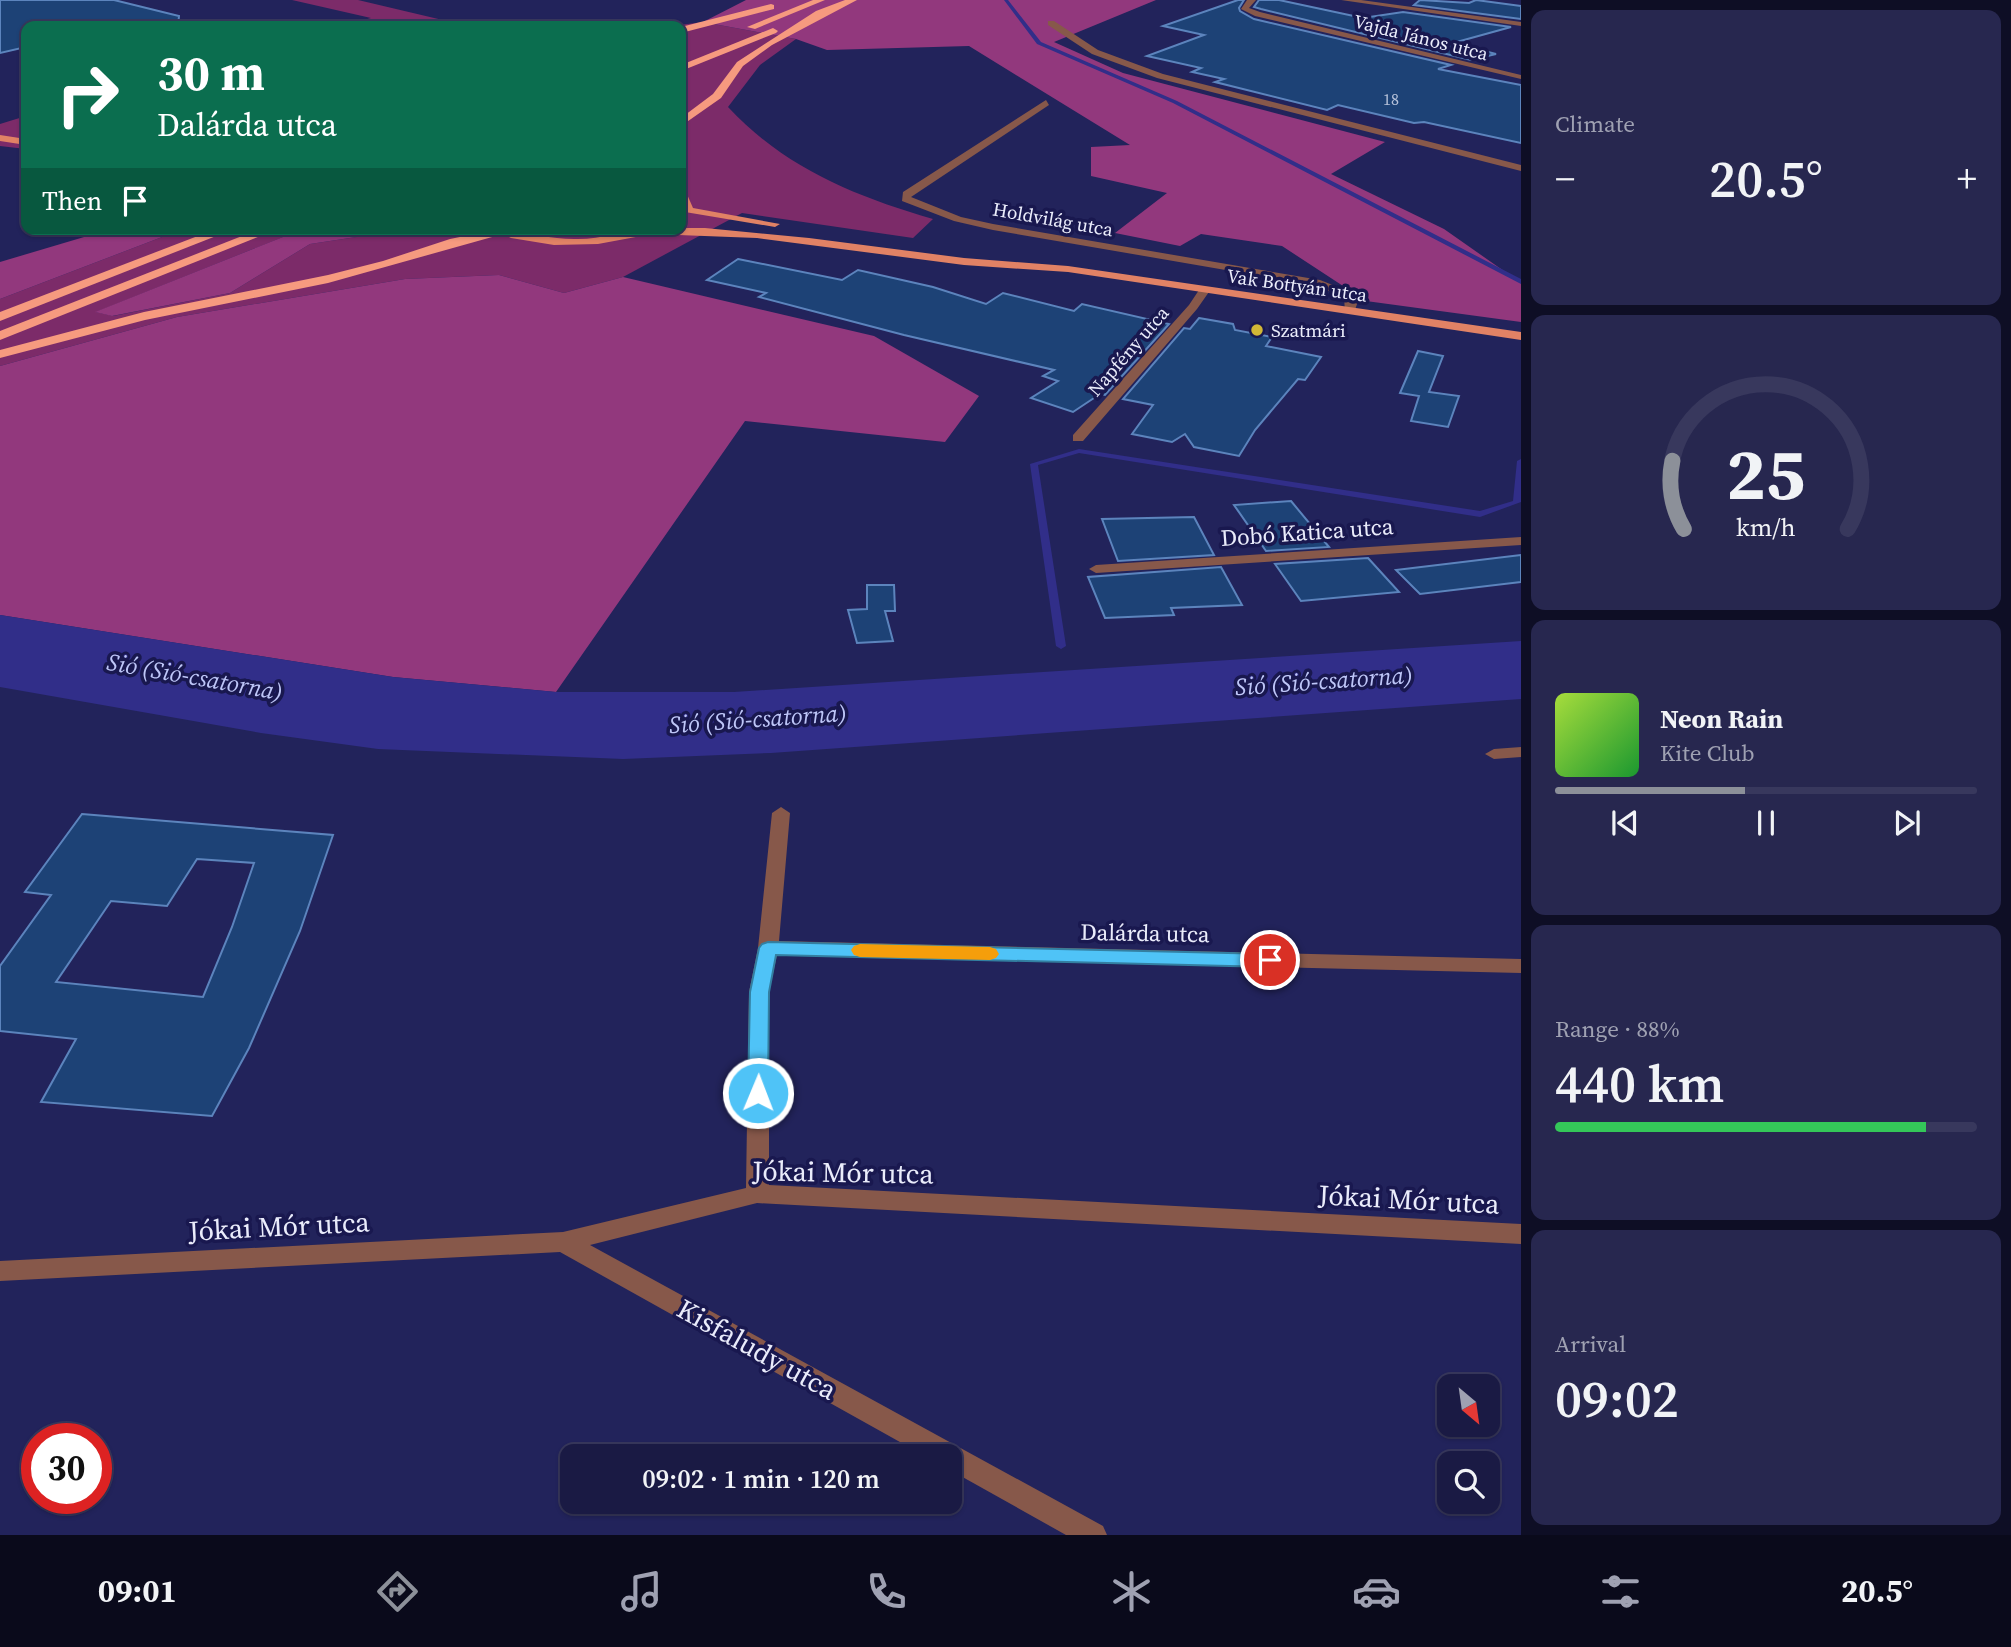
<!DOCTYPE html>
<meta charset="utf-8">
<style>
body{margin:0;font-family:"Source Serif 4",serif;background:#27274f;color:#f1f3f6;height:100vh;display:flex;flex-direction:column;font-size:26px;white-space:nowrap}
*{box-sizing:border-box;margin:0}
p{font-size:23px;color:#9fa1b2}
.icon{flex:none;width:38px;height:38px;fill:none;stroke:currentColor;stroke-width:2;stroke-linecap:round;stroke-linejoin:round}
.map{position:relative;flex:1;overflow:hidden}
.panel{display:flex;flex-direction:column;gap:10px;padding:10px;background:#0e0e25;width:490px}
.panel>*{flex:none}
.guide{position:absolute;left:21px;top:21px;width:665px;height:214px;border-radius:14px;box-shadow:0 2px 5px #0004,0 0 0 2px #38385d;background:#0b6e4f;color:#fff;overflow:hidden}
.needle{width:46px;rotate:151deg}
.tools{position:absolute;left:1437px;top:1374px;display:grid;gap:14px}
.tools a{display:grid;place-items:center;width:63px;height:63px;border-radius:14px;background:#1a1a44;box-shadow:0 2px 5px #0004,0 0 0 2px #38385d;font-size:35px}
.speed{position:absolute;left:21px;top:1423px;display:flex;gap:14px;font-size:35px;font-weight:700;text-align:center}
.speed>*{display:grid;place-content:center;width:91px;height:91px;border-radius:50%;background:#1a1a44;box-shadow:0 2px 5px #0004,0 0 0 2px #38385d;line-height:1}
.speed .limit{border:10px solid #d22;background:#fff;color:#111}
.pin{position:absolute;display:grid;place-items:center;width:60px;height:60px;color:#fff;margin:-30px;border:4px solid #fff;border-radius:50%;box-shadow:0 2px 7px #0007}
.me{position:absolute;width:77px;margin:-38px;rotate:1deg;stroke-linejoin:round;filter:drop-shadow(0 0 5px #0008)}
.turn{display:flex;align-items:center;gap:24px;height:147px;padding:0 21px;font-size:32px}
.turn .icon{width:91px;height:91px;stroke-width:2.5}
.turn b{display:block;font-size:49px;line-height:60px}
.then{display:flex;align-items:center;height:66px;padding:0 21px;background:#0003;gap:14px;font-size:26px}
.big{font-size:52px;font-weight:600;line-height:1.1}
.panel .tile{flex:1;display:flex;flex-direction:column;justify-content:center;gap:10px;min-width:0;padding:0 24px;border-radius:14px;background:#27274f}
.panel .dial{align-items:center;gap:0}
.dial svg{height:182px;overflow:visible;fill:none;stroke:#38385d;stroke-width:7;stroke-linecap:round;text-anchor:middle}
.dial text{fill:#f1f3f6;stroke:none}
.song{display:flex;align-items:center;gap:21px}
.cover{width:84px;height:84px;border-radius:10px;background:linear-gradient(135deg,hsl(80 70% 55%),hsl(130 70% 35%))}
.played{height:7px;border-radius:4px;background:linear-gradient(90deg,#8c9099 45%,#38385d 45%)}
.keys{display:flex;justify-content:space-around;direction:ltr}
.heat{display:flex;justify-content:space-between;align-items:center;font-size:38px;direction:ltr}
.charge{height:10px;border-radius:5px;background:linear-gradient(90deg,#34c759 88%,#38385d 0)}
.trip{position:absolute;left:560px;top:1444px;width:402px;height:70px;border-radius:14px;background:#1a1a44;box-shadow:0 2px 5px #0004,0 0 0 2px #38385d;font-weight:600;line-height:70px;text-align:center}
.menu{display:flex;height:112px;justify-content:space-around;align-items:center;background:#0a0a1b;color:#9fa1b2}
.menu .icon{width:49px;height:49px}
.menu .on{color:#8c9099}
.menu b{font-size:32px;color:#f1f3f6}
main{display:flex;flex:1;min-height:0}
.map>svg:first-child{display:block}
</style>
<main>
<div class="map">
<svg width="1521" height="1535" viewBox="0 0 1521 1535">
<rect width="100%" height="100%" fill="#22235b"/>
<!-- green -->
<g fill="#7c2b69">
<polygon points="292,0 358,0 468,26 342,26 371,18"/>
<path d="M703,22L796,39L760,65L728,107C785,168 854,196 933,219L913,238L742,213L623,277L564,293L499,275L405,279L177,317L0,366V299L183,229H303L96,312L113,316L230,293L310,244L363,236L384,229H681V26H672Z"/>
<polygon points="26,116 26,149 0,146 0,124"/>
</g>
<!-- forest -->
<g fill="#92387d">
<polygon points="746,0 1156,0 1054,42 1123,73 1385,142 1331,174 1444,229 1521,283 1521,322 1366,301 1282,246 1201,234 1180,246 1115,233 1167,193 1091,176 1091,147 1130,145 969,46 827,50 796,39 703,22"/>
<polygon points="111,229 183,229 0,299 0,262"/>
<polygon points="303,229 384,229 363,236 310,244 230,293 112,316 95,312"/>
<polygon points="499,275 564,293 623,277 874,336 979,396 945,442 745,421 556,692 393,677 0,615 0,366 177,317 405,279"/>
</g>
<!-- water -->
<polygon fill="#312e89" points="0,615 393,677 556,692 734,692 1521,641 1521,699 771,753 623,759 378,749 261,733 0,687"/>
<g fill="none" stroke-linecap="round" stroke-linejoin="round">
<!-- stream -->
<g fill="#312e89" fill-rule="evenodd">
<polygon points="1004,0 1008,0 1041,42 1177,101 1521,279 1521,284 1173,103 1037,44"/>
<polygon points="1079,449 1480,511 1513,501 1517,461 1521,459 1521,502 1480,517 1079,453 1038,465 1066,646 1061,649 1056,646 1030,464"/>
</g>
</g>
<!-- building -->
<g fill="#1d4276" stroke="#5c84bd" stroke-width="2" fill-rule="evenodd">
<polygon points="0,0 114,0 179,16 178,26 26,26 26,47 0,53"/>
<polygon points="1238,0 1244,0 1239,8 1240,11 1254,19 1451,65 1438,69 1521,85 1521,143 1424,122 1414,123 1338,105 1327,110 1215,82 1224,79 1192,72 1201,68 1147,56 1204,35 1163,26"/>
<polygon points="1259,0 1279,0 1363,18 1403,12 1511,27 1453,43 1496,54 1471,60 1261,9 1254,7"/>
<polygon points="1420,0 1469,3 1476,0 1521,6 1521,19 1414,5"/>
<polygon points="738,259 842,280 858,270 933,287 986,304 1003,293 1074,311 1082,304 1169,324 1105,395 1100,394 1073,412 1031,398 1058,381 1043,376 1054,370 904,335 759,297 766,293 707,280"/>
<polygon points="1199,318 1233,324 1235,330 1272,337 1266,346 1321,357 1305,380 1298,379 1255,430 1239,456 1194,447 1185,434 1172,442 1132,434 1153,405 1123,399 1184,328 1190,329"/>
<polygon points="1418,351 1443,356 1429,392 1459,396 1448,427 1411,421 1419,396 1400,393"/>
<polygon points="1291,501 1329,547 1266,551 1234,505"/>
<polygon points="1194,517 1214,555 1118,561 1102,519"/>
<polygon points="1521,555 1521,582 1420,594 1396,570"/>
<polygon points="1368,558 1399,592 1301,601 1275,564"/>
<polygon points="1221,567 1242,605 1171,608 1174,615 1105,618 1088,577"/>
<polygon points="867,585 894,585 895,611 885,611 893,641 857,643 848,610 867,609"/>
<path d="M82,814L333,835L300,931L249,1048L212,1116L41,1102L76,1039L0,1031V966L51,895L25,892ZM197,859L254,863L232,927L203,997L56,982L111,901L167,906Z"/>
</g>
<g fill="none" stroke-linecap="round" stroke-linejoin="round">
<!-- street -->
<g fill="#87584a" fill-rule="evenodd">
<polygon points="1247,0 1256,0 1249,8 1260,12 1521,75 1521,79 1255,16 1241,9"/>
<polygon points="1341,0 1361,0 1521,22 1521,26"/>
<polygon points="1048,21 1054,21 1098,50 1163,74 1521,165 1521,171 1157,78 1092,54 1048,25"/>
<polygon points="1046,100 1049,105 911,197 961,217 993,224 1320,280 1353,293 1358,301 1355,310 1345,312 1344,297 1313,285 993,230 954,221 902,201 903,192"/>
<polygon points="1201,287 1211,289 1197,309 1083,441 1073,441 1073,435 1189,305"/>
<polygon points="1521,537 1521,545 1096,573 1089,569 1096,565"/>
<polygon points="1521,747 1521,757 1494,759 1485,754 1494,749"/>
<polygon points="781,807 790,813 779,941 1521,959 1521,973 777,955 769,992 769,1185 1521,1224 1521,1244 757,1203 590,1245 1103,1526 1107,1535 1066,1535 950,1470 950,1456 925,1456 560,1252 0,1281 0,1261 563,1232 746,1188 749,992 758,948 772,813"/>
</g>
<!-- primary -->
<g fill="#e18265" fill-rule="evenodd">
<polygon points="0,135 26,139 26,145 0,141"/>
<polygon points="681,189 686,192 693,208 780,224 775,227 685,212 681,203"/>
<path d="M705,228L809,238L964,258L1068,266L1521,332V340L1068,272L964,265L757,238L652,234L598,244L554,245L511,238L493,229C521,229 548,240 578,239C602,239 624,231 647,229C667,228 685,228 705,228Z"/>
</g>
<!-- highway -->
<g fill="#f69a7f" fill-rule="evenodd">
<polygon points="813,0 825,0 755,29 747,27"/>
<polygon points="845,0 857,0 772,45 743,66 721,98 681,126 681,118 713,94 737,62 816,11"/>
<polygon points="771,4 774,5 774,9 681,33 681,27"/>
<polygon points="773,28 778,31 776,33 681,71 681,65"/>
<polygon points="216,229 234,229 0,321 0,312"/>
<polygon points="260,229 278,229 0,340 0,331"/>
<polygon points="499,229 508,229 510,232 328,283 145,320 0,358 0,350 144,312 328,275 383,261 450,239"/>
</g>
</g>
<!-- route -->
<polygon fill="#4fc3f7" stroke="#337fa1" stroke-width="2" points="768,942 1270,954 1276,956 1279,960 1276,965 1270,967 776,955 769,992 768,1093 765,1099 758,1101 751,1099 748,1093 750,992 759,948 762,944"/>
<!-- slow -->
<polygon fill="#f59e0b" points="860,944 990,947 996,949 999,954 996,958 990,960 860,957 854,955 851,950 854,946"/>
<!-- markers -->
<circle fill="#d1b736" stroke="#19184f" stroke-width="2.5" cx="1257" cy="330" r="7"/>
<g text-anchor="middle" stroke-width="7" stroke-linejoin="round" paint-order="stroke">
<!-- far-number labels -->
<g font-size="16" fill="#b7c2da">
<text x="1391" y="105">18</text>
</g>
<!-- far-street labels -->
<g font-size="19" fill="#eaecfb" stroke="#19184f">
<text transform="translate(1421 37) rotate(14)" y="7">Vajda János utca</text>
<text transform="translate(1053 219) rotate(10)" y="7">Holdvilág utca</text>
<text transform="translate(1297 285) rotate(8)" y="7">Vak Bottyán utca</text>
<text transform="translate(1128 351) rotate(-49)" y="7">Napfény utca</text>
</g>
<!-- far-poi labels -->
<g font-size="19" fill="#eaecfb" stroke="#19184f" text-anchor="start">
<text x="1271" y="337">Szatmári</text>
</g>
<!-- street labels -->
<g font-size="23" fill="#eaecfb" stroke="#19184f">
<text transform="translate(1307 532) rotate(-4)" y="8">Dobó Katica utca</text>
<text transform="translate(1145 933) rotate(1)" y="8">Dalárda utca</text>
</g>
<!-- water labels -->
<g font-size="24" font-style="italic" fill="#bec6f8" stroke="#19184f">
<text transform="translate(195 677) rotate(10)" y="8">Sió (Sió-csatorna)</text>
<text transform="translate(1324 681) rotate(-4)" y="8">Sió (Sió-csatorna)</text>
<text transform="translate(758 719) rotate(-4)" y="8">Sió (Sió-csatorna)</text>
</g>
<!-- near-street labels -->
<g font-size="28" fill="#eaecfb" stroke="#19184f">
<text transform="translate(843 1172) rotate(1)" y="10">Jókai Mór utca</text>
<text transform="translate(1409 1199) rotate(3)" y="10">Jókai Mór utca</text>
<text transform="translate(279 1226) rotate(-3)" y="10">Jókai Mór utca</text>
<text transform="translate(757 1349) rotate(29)" y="10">Kisfaludy utca</text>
</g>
</g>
</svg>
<div class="tools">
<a><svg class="needle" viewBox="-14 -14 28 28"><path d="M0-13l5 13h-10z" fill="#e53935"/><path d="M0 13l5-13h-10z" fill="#9fa1b2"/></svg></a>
<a><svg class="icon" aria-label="search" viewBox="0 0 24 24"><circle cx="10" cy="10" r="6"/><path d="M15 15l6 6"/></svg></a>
</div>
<div class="speed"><div class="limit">30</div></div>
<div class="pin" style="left:1270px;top:960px;background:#d93025"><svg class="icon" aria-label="arrive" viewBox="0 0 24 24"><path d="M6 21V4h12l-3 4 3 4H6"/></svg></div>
<svg class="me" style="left:758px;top:1093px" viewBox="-20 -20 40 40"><circle r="17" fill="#4fc3f7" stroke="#fff" stroke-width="3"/><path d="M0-11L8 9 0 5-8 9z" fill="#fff"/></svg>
<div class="trip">09:02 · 1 min · 120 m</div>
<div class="guide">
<div class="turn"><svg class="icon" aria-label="right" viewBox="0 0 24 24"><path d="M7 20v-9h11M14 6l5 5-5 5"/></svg><div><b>30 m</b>Dalárda utca</div></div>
<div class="then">Then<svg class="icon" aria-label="arrive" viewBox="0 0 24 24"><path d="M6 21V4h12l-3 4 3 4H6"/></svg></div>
</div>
</div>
<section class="panel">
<div class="tile"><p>Climate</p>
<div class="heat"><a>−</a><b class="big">20.5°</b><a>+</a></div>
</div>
<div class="tile dial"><svg viewBox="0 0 100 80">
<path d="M14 69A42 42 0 1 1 86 69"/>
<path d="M14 69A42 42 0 0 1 9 39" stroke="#8c9099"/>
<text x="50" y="56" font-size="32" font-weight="700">25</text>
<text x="50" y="72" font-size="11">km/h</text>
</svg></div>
<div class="tile">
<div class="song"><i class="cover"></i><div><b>Neon Rain</b><p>Kite Club</p></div></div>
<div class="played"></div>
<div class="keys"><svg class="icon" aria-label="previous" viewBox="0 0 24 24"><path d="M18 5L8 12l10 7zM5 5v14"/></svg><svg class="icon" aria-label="pause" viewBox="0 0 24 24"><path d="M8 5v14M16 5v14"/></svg><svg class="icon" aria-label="next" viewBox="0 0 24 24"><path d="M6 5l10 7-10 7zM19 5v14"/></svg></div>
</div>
<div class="tile"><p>Range · 88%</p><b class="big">440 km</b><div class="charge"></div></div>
<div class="tile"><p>Arrival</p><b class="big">09:02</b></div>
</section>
</main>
<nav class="menu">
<b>09:01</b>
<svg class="icon on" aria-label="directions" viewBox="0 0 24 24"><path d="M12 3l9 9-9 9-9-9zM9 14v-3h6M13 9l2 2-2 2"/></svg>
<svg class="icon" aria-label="music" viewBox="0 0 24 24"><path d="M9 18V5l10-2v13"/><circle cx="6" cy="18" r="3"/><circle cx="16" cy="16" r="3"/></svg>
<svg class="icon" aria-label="phone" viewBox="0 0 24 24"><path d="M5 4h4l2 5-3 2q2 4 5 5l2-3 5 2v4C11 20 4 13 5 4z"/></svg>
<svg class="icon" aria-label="climate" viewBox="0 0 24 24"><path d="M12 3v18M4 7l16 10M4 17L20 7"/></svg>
<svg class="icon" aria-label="car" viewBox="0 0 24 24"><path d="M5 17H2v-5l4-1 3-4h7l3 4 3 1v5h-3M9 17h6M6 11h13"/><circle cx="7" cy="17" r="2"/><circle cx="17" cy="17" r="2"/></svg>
<svg class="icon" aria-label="filters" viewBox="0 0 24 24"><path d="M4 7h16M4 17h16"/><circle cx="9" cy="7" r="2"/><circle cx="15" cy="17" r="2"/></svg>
<b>20.5°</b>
</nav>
